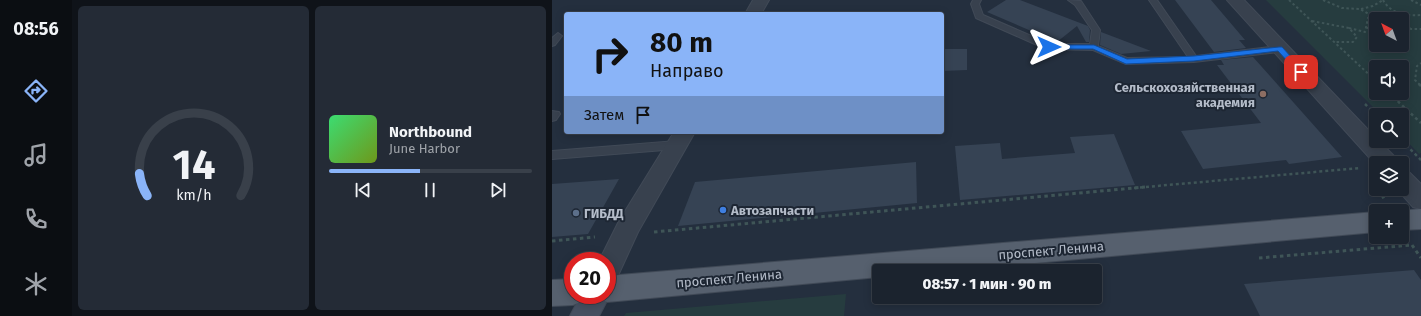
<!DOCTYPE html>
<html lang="ru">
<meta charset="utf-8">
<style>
body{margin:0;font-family:"Fira Sans",sans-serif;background:#242b36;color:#f1f3f6;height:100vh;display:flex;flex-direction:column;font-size:15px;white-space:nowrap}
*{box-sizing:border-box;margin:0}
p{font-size:13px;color:#a0a4aa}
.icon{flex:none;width:22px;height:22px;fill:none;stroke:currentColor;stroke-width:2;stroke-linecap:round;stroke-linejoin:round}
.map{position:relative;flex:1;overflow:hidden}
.sheet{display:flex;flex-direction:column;gap:6px;padding:6px;background:#0f1319;width:480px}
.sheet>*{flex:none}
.hud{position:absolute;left:12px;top:12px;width:380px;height:122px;border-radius:4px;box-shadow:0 2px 10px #0003,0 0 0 1px #39404a;background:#8ab4f8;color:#111;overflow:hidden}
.needle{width:26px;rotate:319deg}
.controls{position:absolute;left:817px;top:12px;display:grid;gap:8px}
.controls a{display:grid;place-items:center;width:40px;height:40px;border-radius:4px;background:#1b232e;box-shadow:0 2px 10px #0003,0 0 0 1px #39404a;font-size:20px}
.speed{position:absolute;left:12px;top:252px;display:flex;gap:8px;font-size:20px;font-weight:700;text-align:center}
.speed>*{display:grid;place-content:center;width:52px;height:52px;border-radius:50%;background:#1b232e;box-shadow:0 2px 10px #0003,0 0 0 1px #39404a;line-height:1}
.speed .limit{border:6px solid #d22;background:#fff;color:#111}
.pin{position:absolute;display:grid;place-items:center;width:34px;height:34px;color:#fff;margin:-17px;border-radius:8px;box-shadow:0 2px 6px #0006}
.me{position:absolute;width:44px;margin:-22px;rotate:90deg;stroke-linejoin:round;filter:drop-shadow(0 0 3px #0008)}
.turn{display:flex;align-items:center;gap:14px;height:84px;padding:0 20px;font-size:18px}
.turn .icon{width:52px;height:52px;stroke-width:2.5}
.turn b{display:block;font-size:28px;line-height:34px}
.then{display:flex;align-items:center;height:38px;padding:0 20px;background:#0003;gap:8px;font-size:15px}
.sheet .card{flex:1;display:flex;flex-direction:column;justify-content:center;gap:6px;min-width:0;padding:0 14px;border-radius:6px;background:#242b36}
.sheet .dial{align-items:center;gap:0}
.dial svg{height:104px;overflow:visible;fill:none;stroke:#39404a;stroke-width:7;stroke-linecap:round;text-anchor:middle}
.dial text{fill:#f1f3f6;stroke:none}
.song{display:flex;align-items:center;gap:12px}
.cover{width:48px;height:48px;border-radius:6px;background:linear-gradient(135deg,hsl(140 70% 55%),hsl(80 70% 35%))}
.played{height:4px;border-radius:2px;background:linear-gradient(90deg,#8ab4f8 45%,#39404a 45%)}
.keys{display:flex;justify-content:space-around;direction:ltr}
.sheet .tiles{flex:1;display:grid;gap:6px;grid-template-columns:repeat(2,1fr)}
.trip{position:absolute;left:320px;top:264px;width:230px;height:40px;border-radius:4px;background:#1b232e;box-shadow:0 2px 10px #0003,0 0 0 1px #39404a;font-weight:800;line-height:40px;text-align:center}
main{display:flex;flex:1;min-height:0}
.menu{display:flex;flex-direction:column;width:72px;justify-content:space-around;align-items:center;background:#0b0e12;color:#a0a4aa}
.menu .icon{width:28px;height:28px}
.menu .current{color:#8ab4f8}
.menu b{font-size:18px;color:#f1f3f6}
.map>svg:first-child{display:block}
</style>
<main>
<nav class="menu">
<b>08:56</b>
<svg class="icon current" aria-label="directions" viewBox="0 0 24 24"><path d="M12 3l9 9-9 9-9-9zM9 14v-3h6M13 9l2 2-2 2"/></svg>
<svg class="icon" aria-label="music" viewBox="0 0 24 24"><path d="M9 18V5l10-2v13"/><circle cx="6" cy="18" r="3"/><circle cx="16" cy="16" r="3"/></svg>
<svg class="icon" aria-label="phone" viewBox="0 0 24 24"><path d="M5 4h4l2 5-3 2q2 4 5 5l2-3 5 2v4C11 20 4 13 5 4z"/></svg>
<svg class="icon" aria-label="climate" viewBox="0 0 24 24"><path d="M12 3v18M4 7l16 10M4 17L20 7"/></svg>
</nav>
<section class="sheet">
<div class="tiles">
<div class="card dial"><svg viewBox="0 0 100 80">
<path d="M14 69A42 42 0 1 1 86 69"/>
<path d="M14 69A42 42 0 0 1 8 52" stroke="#8ab4f8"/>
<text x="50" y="56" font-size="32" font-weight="700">14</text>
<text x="50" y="72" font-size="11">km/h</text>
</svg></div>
<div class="card">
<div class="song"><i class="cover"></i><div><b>Northbound</b><p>June Harbor</p></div></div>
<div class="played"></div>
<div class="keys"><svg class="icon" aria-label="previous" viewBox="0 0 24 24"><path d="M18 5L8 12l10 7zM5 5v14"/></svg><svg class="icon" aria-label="pause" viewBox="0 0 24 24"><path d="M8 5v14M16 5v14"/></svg><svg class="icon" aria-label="next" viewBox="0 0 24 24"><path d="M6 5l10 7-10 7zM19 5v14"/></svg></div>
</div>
</div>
</section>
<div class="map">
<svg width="869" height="316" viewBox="0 0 869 316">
<rect width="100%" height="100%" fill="#242f3e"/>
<!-- green -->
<g fill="#263c3f" fill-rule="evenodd">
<path d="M714,0H869V153L867,154L850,136V115H829ZM824,19H850V45H824ZM824,67H850V93H824Z"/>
<polygon points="294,294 292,316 72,316 74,313"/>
</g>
<!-- building -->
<g fill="#364354">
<polygon points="454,0 468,0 536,26 538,30 537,42 534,42 525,26 505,42 435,12"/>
<polygon points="623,0 659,0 693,40 687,40 694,48 662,52"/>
<polygon points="549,32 599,51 569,54 548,45"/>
<polygon points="390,49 415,49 415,70 390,71"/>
<polygon points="701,57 790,157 737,164 734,160 651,169 629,131 709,123 665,65 672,65 669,60"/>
<polygon points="562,134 583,185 408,200 403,146 448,143 450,159 523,153 518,137"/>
<polygon points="364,162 365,203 126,226 143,182"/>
<polygon points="67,179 36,234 0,237 0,184"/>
<polygon points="862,270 869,280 869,316 708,316 692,284"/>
</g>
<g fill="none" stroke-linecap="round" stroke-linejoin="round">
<!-- lane casing -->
<g stroke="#414a57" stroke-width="2">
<g id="lane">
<polygon points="421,0 429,0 427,4 431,15 498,44 538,44 540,30 523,5 516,0 529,1 548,30 546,46 575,58 636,57 597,0 605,0 644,56 727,46 731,49 727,52 642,62 574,64 541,50 494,49 424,18 419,4"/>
<polygon points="6,33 10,36 3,45 0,46 0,38"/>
<polygon points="0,111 7,112 8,114 4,120 0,121"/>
<polygon points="125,141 129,142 130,145 129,148 125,149 0,159 0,151"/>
</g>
</g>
<!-- street casing -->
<g stroke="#414a57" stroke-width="2">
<g id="street">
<polygon points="201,0 217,0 209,14 193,14"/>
<polygon points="675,0 692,0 824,138 824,141 827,141 843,157 846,163 824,163 824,165"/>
<polygon points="122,132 143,132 86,232 64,280 55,284 55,261 47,261 67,221"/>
<polygon points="850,170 858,173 869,184 869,209 861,207 845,189 850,189"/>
</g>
</g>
<!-- secondary casing -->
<g stroke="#414a57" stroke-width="2">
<polygon id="secondary" points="55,289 58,295 47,316 18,316 29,295 55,295"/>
</g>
<!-- primary casing -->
<g stroke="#414a57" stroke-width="2">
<g id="primary">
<polygon points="869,209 869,229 850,230 850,211 847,211"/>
<polygon points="824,212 824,232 394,271 327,271 327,277 55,302 45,298 44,295 55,295 55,276"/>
<polygon points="21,279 21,295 33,295 31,301 21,305 0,306 0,280"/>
</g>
</g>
<!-- path-far2 -->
<g stroke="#3f5557" stroke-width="2" stroke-dasharray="2.5 2.5" stroke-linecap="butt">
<polyline points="737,0 824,81"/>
<polyline points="771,0 790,8 808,9 820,16"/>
<path d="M831,0C839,14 854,16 869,15"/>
<polyline points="859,0 869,5"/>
<polyline points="809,9 821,6 831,0"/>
<polyline points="760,21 797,28 805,37 801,42 782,42"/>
<polyline points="850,22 859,29 869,29"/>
<polyline points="814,27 824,33"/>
<polyline points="797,28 813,32 816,18 828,16 841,19"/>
<polyline points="850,35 859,29"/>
<polyline points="868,85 863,80 865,66 869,63"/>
</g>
<!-- path-far1 -->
<g stroke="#3f5557" stroke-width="2.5" stroke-dasharray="3 3" stroke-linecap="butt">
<polyline points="867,84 869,86"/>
<polyline points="837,93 869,123"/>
<polyline points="813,104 824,115"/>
<polyline points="850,141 869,160"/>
<polyline points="819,178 824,183"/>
<polyline points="582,188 808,168"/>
</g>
<!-- path -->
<g stroke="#3f5557" stroke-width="3" stroke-dasharray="3.5 3.5" stroke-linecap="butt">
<polyline points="827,189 833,201"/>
<polyline points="102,232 593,187"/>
<polyline points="0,241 43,237"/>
<polyline points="860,245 869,258"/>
<polyline points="707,258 860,245"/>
</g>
<!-- lane -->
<use href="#lane" fill="#38414e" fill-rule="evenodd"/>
<!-- street -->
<use href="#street" fill="#38414e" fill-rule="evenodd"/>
<!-- secondary -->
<use href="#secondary" fill="#465061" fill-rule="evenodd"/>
<!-- primary -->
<use href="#primary" fill="#56606e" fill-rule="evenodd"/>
</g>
<!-- route -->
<polygon fill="#1a73e8" stroke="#114b97" points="542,45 575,59 642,56 727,47 730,47 753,72 749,74 746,73 726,51 642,61 574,64 541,49 497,49 494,47 497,45"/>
<!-- markers -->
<circle fill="#8d6e63" stroke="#1d2633" stroke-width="1.5" cx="711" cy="94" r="4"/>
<circle fill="#3f7fe0" stroke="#1d2633" stroke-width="1.5" cx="171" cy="210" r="4"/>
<circle fill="#5c6f8a" stroke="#1d2633" stroke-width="1.5" cx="24" cy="213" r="4"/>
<g text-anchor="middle" stroke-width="4" stroke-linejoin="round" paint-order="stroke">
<!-- poi labels -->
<g font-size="13" font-weight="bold" fill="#b4bcc9" stroke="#1d2633" text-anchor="start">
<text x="703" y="92" text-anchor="end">Сельскохозяйственная<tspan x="703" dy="15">академия</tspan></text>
<text x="179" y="215">Автозапчасти</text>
<text x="32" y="218">ГИБДД</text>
</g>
<!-- street labels -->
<g font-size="13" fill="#b4bcc9" stroke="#1d2633">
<text transform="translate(499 250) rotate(-5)" y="5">проспект Ленина</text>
<text transform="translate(177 278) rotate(-5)" y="5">проспект Ленина</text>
</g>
</g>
</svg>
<div class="controls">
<a><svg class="needle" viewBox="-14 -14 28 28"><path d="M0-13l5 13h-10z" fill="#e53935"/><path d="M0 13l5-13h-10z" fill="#a0a4aa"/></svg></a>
<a><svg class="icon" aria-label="sound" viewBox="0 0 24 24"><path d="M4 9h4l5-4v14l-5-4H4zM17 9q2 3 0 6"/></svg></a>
<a><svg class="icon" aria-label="search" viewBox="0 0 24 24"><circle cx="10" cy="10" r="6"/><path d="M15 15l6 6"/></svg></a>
<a><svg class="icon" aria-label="layers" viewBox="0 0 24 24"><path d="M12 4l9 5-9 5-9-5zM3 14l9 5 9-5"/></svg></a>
<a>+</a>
</div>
<div class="speed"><div class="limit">20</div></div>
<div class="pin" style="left:749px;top:72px;background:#d93025"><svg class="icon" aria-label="arrive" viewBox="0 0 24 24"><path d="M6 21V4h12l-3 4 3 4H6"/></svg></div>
<svg class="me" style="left:497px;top:47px" viewBox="-20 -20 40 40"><path d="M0-17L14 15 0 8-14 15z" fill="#1a73e8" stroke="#fff" stroke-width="4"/></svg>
<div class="trip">08:57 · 1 мин · 90 m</div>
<div class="hud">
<div class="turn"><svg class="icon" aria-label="right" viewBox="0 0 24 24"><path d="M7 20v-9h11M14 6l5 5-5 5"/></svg><div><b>80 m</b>Направо</div></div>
<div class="then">Затем<svg class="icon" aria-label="arrive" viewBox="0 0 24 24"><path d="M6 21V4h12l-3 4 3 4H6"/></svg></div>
</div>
</div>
</main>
